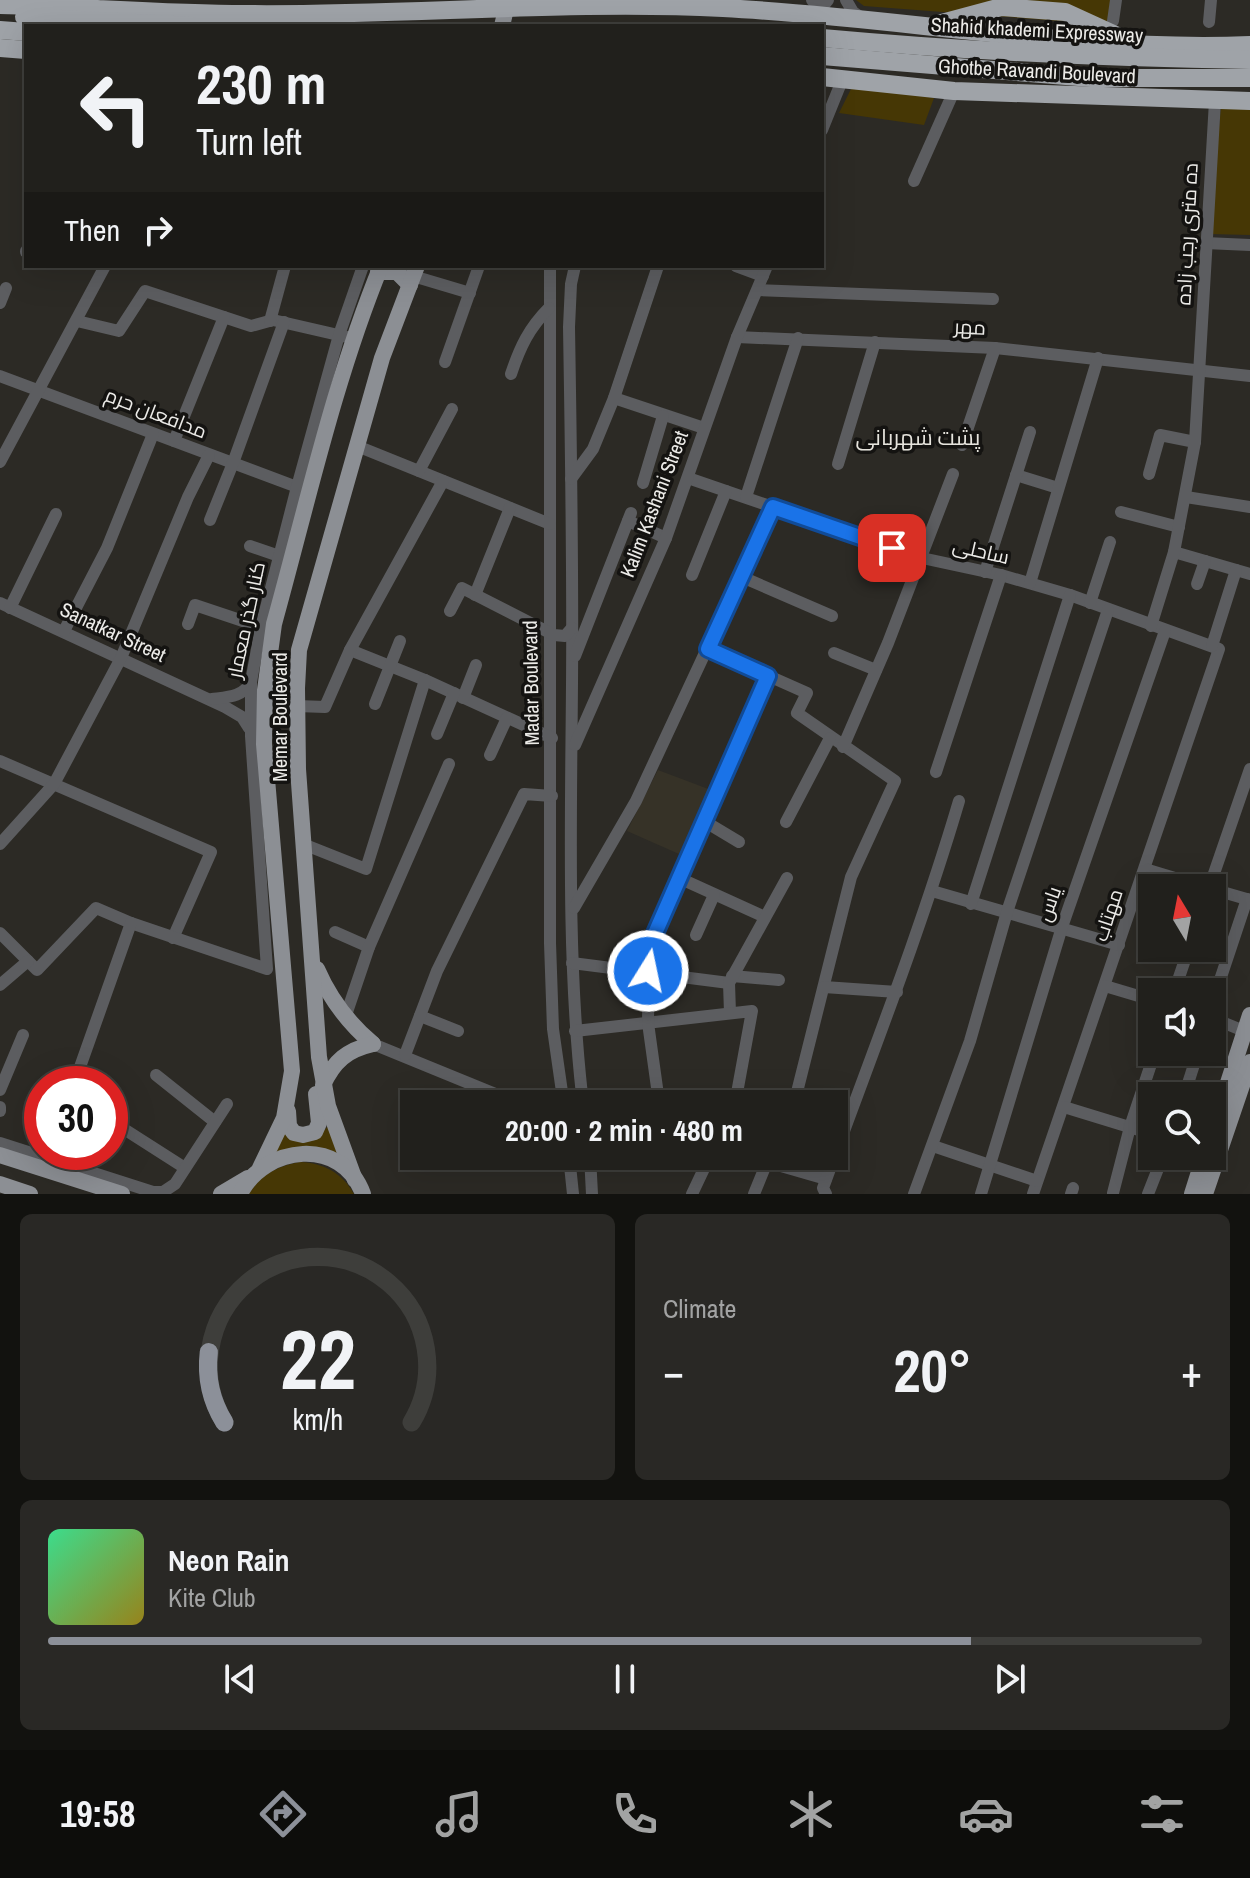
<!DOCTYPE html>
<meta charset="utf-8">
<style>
body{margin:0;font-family:"Archivo Narrow",Cairo,sans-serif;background:#292825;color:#f1f3f6;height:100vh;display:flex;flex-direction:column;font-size:30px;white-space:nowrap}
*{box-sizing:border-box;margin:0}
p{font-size:26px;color:#a2a3a3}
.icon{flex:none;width:44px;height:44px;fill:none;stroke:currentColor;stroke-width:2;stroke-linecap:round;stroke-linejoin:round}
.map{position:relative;height:1194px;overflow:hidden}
.details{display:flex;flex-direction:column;gap:20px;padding:20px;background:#12120f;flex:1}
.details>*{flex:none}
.banner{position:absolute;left:24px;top:24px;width:800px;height:244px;border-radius:0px;box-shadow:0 8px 32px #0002,0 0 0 2px #3e3e3b;background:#21201c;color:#f1f3f6;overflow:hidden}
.needle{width:52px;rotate:350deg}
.fabs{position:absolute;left:1138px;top:874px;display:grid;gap:16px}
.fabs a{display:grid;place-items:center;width:88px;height:88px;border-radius:0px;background:#21201c;box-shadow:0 8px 32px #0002,0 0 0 2px #3e3e3b;font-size:40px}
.speed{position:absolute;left:24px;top:1066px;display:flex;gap:16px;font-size:40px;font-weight:700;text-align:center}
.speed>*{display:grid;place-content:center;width:104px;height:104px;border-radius:50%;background:#21201c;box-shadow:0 8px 32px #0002,0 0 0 2px #3e3e3b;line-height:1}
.speed .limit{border:12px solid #d22;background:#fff;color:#111}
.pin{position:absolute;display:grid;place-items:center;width:68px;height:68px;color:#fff;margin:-34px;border-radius:16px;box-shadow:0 4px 12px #0006}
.me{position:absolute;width:88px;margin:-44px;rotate:10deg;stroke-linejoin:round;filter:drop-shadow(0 0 6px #0008)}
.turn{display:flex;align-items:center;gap:28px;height:168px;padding:0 40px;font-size:36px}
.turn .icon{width:104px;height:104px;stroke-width:2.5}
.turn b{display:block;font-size:56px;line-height:68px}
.then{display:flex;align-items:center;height:76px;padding:0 40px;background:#0003;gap:16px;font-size:30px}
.big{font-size:60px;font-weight:700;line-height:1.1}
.details .card{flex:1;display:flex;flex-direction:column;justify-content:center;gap:12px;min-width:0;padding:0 28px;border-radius:12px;background:#292825}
.details .dial{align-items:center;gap:0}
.dial svg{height:208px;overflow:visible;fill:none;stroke:#3e3e3b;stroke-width:7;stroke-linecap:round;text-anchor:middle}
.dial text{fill:#f1f3f6;stroke:none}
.song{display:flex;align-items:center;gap:24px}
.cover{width:96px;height:96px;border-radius:12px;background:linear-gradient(135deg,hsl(150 70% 55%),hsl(50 70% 35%))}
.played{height:8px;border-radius:4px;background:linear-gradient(90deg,#8c9099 80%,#3e3e3b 80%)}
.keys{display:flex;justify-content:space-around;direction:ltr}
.heat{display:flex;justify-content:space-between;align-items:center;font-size:44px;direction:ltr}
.details .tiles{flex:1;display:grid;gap:20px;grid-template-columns:1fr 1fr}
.card:last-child{grid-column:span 2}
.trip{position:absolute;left:400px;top:1090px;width:448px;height:80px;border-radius:0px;background:#21201c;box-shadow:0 8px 32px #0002,0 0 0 2px #3e3e3b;font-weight:700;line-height:80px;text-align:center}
.menu{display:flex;height:128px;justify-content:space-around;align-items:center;background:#0d0d0b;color:#a2a3a3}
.menu .icon{width:56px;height:56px}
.menu .current{color:#8c9099}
.menu b{font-size:36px;color:#f1f3f6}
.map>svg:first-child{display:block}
</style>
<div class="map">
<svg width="1250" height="1194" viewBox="0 0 1250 1194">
<rect width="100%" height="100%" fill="#2c2a25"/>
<!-- built -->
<polygon fill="#363227" points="658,770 711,790 679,854 627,831"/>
<!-- green -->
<g fill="#463705">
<polygon points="856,0 1117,0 1112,25 864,6"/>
<polygon points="853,85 934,98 924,125 839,113"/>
<polygon points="1221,106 1250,109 1250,235 1209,234"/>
<polygon points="286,1121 318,1138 328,1126 344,1163 270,1157"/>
<path d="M300,1162C324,1163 342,1173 354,1194H249C261,1174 278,1166 300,1162Z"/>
</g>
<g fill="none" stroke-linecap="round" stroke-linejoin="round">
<!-- minor -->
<g stroke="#5c5d60" stroke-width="12">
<polyline points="812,0 818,7 822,7 828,0"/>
<polyline points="846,0 853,12 863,19"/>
<polyline points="1113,21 1116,0"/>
<polyline points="1209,22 1211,0"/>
<polyline points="822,130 843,78"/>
<polyline points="914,181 954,91"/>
<polyline points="1205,243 1250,245"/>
<polyline points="26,252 26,251"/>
<polyline points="550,266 550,943 553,1029 563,1099"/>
<path d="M575,266L571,284L569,327C571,446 573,565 572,684C571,821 567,959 582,1095"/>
<polyline points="736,266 763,276"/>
<polyline points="413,276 470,293"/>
<polyline points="758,290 993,299"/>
<polyline points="0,303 6,288"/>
<polyline points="77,321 119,331 145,291 251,326 273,320 347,337"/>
<polyline points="270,321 285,266"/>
<polyline points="737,337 995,348 1250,376"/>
<polyline points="445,362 479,266"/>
<path d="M511,374C520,347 529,328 549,308"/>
<polyline points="0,376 297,487"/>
<polyline points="614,398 704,428"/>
<polyline points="174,441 224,317"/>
<polyline points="962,445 995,348"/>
<polyline points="357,446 550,524"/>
<polyline points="0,462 105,266"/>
<polyline points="838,464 875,342"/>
<polyline points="419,471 452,409"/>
<polyline points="1149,474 1160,435 1195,442"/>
<polyline points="1016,475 1058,488"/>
<polyline points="688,478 922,558 1001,575 1070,595 1219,649 1033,1194"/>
<polyline points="571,479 593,449 614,398 658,266"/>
<polyline points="643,483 663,416"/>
<polyline points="746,497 798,338"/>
<polyline points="1186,497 1250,507"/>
<polyline points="1121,512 1179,527"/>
<polyline points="210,520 233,463 284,322"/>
<polyline points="628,521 666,538"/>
<polyline points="250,546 285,558"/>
<polyline points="1174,552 1250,574"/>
<polyline points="985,572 1030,432"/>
<polyline points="692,575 726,491"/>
<polyline points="742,577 832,616"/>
<polyline points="1030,583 1098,358"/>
<polyline points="1197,584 1205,561"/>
<polyline points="475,595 510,508"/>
<polyline points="0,603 225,707 242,717 249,728"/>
<polyline points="1090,603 1110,542"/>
<polyline points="10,608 56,514"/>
<polyline points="450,611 462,588 554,635 565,636 572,628"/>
<polyline points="188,624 195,605 261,627"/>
<polyline points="1151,626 1174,552 1195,442 1215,101"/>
<polyline points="64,631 107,548 153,434"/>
<polyline points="1212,646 1236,570"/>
<polyline points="708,649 807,693 797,713 895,781 851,877 794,1104"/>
<polyline points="350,650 425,680 552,738"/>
<polyline points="834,653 876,670"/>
<polyline points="575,656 631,513"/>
<polyline points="463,698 476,665"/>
<path d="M212,699C228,697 243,697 251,682"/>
<polyline points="375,704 400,641"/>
<polyline points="297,706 325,707 350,650 443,481"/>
<polyline points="437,734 454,693"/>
<polyline points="575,745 666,538 737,337 767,266"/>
<polyline points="843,747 888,643 953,474"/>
<polyline points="490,755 507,718"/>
<polyline points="0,761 211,852 173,938"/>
<polyline points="936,772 1001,575"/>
<polyline points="704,821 739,842"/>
<polyline points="786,822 830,738"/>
<polyline points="0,844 54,784 121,658 188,497 209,455"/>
<polyline points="303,844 366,869 425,680"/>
<polyline points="1145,869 1208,888"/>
<polyline points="679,878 765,917"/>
<polyline points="1209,888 1250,769"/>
<polyline points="1212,889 1250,900"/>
<polyline points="932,891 1119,945"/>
<polyline points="971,904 1070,595"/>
<polyline points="574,908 636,801 773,507"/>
<polyline points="335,932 369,947"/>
<polyline points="0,933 37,970 96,908 131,923 267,969 251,736 251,682 261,627 297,487 339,335 363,266"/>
<polyline points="696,935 714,895"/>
<polyline points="572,963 729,983"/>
<polyline points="732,976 779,980"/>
<polyline points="0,985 28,961"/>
<polyline points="1105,986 1152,1000"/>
<polyline points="824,987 897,992"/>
<polyline points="1174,992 1189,948"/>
<polyline points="1212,1004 1247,899"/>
<polyline points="730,1013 729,983 787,878"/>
<polyline points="420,1016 458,1031"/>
<polyline points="345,1018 369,947 449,764"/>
<polyline points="1212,1018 1244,1031"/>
<polyline points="575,1031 752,1011 735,1104"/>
<polyline points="373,1044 520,1104"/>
<polyline points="405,1055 437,971 524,794 552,796"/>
<polyline points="156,1075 215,1122"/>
<polyline points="74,1084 131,923"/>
<polyline points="0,1090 23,1035"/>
<polyline points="1184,1096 1198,1052"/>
<polyline points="588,1099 612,1103 735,1104"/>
<polyline points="659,1102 648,1023 649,947 768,676"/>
<polyline points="518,1103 560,1101"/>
<polyline points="0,1107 0,1111"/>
<polyline points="1064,1107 1152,1134"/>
<polyline points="124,1129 185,1168"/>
<polyline points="0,1143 153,1192 163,1192 175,1184 227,1104"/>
<polyline points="933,1146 1037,1181"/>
<polyline points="569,1156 573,1194"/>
<polyline points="590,1156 592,1194"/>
<polyline points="1113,1193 1130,1127 1155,1052"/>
<polyline points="692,1194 710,1156"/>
<polyline points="754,1194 767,1162 826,1179"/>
<path d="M826,1194L823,1188C870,1059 920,933 959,801"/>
<polyline points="914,1194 970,1041 1007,912 1108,610"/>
<polyline points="981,1194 1062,927 1165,631"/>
<polyline points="1071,1194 1073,1188"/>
<polyline points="1148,1194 1163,1156"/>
</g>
<!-- major -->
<g stroke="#8c8f94" stroke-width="16">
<polyline points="502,26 506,9"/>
<polyline points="378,272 397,272 410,285"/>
<path d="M317,969C330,999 348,1023 373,1044"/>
<path d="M323,1085C334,1061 347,1050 373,1044"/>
<polyline points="288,1111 289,1126 294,1133 303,1135 315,1132 319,1123 316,1094"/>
<polyline points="1212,1132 1250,1015"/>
<polyline points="0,1155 122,1194"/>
<path d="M260,1168L284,1118L292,1071L264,744L265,690L274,624C307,505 334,381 381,266"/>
<polyline points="355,1180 328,1106 319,1057 298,769 297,688 299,650 382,358 417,266"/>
<polyline points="0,1184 30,1194"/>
<polyline points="221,1194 248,1178"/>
<path d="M240,1194C265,1145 342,1136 363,1194"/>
<polyline points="1192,1194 1204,1156"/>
<polyline points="1205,1194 1250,1062"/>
</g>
<!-- highway -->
<g stroke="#9fa3a8" stroke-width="18">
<path d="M0,5C82,7 164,14 245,14C404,16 564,0 723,8C899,17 1073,52 1250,45"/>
<polyline points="24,17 192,26"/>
<polyline points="938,24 1001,7 1065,12 1124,39"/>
<polyline points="0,30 26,32"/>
<path d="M822,38C965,51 1107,58 1250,60"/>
<polyline points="0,48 26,50"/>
<polyline points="822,56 1091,78 1250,78"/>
<polyline points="822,77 954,91 1250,101"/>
</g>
</g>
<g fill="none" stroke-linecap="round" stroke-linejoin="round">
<!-- route casing -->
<g stroke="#114b97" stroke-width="20">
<polyline id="route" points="648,971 649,947 768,676 708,649 773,507 892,548"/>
</g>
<!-- route -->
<use href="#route" stroke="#1a73e8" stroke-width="14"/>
</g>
<g text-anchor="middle" stroke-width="7" stroke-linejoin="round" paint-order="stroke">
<!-- street labels -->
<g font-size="20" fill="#ecebe8" stroke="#141311">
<text transform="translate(1037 30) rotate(3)" y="7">Shahid khademi Expressway</text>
<text transform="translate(1037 71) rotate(3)" y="7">Ghotbe Ravandi Boulevard</text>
<text transform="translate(1187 234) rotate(-87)" y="7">ده متری رجب زاده</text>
<text transform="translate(970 327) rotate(3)" y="7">مهر</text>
<text transform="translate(156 413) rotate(21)" y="7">مدافعان حرم</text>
<text transform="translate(654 504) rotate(-69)" y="7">Kalim Kashani Street</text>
<text transform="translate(981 551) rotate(13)" y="7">ساحلی</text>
<text transform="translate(246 620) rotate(-78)" y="7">کنار گذر معمار</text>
<text transform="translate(113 632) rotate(25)" y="7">Sanatkar Street</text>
<text transform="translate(531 683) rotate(-91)" y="7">Madar Boulevard</text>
<text transform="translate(280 717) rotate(-90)" y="7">Memar Boulevard</text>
<text transform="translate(1049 904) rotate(-71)" y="7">یاس</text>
<text transform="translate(1108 915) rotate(-72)" y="7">مهتاب</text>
</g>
<!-- neighbourhood labels -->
<g font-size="22" fill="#e6e4dd" stroke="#141311">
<text x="918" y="445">پشت شهربانی</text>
</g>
</g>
</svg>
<div class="fabs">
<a><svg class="needle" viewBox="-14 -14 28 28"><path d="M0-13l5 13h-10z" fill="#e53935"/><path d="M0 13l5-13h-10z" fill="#a2a3a3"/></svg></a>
<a><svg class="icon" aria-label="sound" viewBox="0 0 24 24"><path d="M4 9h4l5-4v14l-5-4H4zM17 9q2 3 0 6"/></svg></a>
<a><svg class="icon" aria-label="search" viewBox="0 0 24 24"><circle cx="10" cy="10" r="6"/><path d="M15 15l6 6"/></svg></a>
</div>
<div class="speed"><div class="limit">30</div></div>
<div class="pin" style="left:892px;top:548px;background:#d93025"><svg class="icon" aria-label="arrive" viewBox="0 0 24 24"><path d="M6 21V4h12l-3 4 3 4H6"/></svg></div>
<svg class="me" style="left:648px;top:971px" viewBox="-20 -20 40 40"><circle r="17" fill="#1a73e8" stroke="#fff" stroke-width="3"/><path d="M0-11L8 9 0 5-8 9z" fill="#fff"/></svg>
<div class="trip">20:00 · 2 min · 480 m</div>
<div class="banner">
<div class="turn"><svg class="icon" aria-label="left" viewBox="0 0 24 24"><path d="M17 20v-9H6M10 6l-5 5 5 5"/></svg><div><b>230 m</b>Turn left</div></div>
<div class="then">Then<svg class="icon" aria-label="right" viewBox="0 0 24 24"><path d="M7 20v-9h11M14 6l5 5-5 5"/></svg></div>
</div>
</div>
<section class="details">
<div class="tiles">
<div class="card dial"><svg viewBox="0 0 100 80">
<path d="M14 69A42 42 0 1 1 86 69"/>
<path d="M14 69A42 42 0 0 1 8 42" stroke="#8c9099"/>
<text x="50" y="56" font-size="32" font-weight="700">22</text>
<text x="50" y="72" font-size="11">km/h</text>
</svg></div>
<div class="card"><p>Climate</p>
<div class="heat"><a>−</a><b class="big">20°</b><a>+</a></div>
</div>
<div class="card">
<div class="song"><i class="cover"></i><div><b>Neon Rain</b><p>Kite Club</p></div></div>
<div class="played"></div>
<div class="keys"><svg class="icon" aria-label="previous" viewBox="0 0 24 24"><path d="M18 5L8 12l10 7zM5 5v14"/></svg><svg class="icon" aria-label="pause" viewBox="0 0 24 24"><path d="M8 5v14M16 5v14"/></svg><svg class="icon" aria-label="next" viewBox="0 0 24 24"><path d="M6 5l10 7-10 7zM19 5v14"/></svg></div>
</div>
</div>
</section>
<nav class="menu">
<b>19:58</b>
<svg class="icon current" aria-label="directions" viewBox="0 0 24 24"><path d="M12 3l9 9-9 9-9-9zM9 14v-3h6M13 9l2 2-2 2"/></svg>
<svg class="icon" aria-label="music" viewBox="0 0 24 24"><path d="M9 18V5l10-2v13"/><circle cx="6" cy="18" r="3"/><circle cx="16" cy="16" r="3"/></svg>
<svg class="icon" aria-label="phone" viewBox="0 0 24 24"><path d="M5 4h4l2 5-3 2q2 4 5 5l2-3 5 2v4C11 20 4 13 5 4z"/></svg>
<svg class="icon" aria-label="climate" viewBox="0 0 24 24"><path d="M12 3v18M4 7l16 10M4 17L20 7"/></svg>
<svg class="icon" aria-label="car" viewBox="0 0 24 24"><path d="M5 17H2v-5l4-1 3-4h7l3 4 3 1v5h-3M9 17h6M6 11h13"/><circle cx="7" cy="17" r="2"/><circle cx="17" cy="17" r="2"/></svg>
<svg class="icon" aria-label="filters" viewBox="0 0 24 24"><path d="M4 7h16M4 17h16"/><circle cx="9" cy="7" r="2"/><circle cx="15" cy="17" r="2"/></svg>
</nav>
